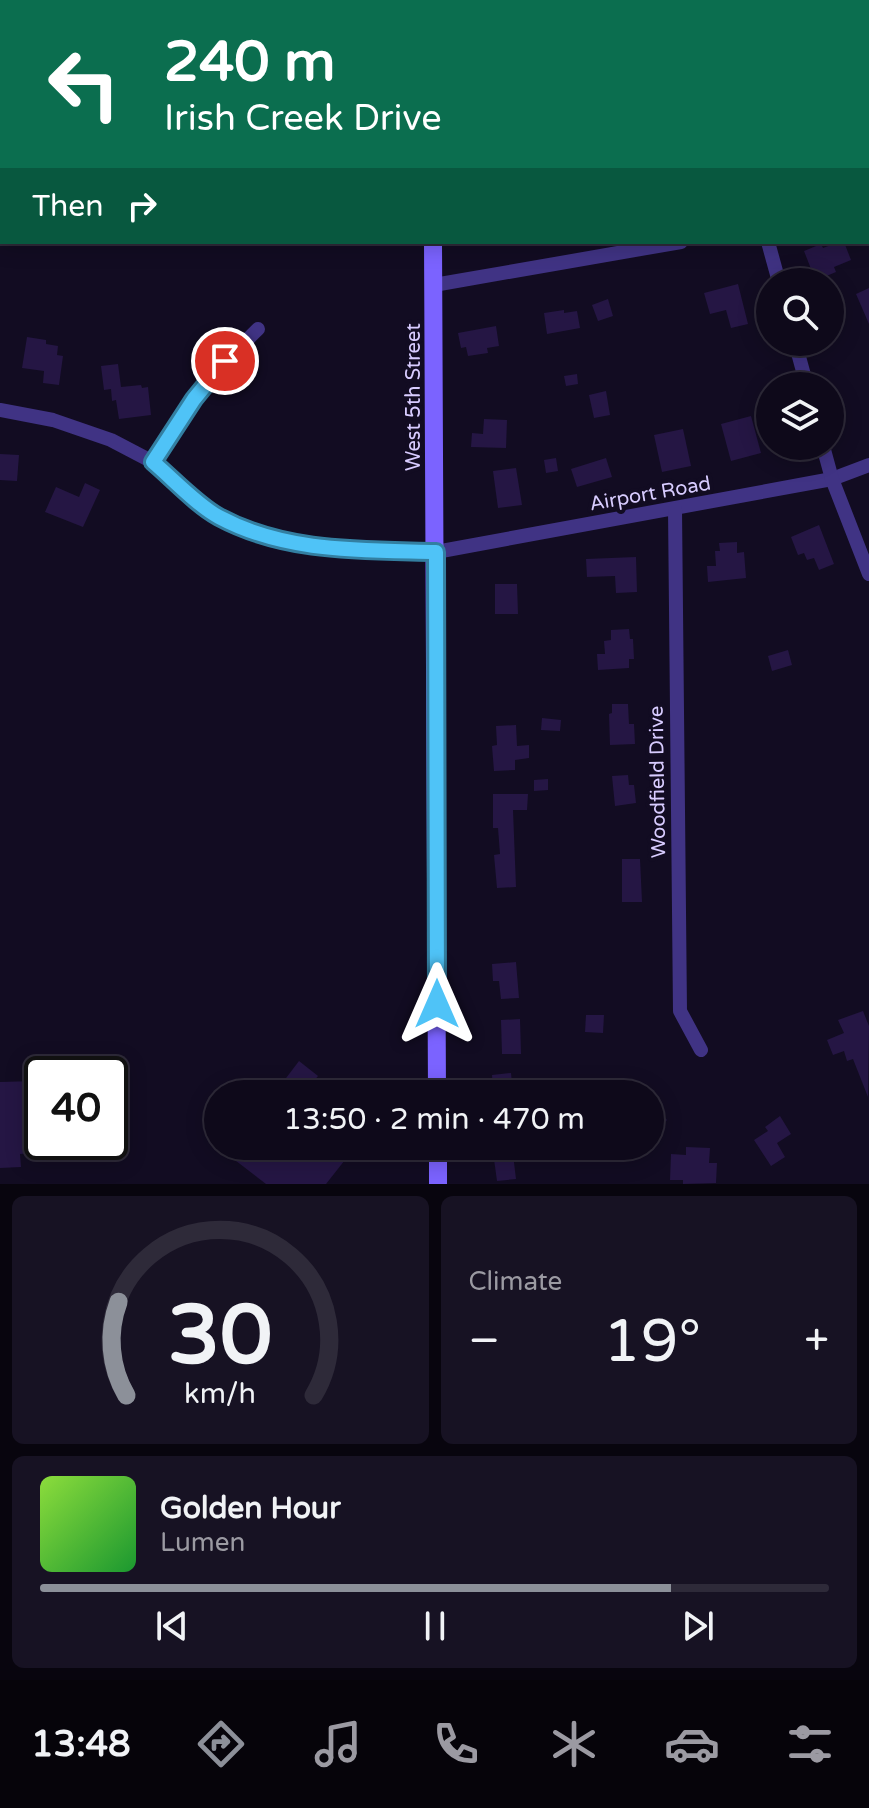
<!DOCTYPE html>
<meta charset="utf-8">
<style>
body{margin:0;font-family:"Varela Round",sans-serif;background:#171223;color:#f1f3f6;height:100vh;display:flex;flex-direction:column;font-size:30px;white-space:nowrap}
*{box-sizing:border-box;margin:0}
p{font-size:26px;color:#9b9aa2}
.icon{flex:none;width:44px;height:44px;fill:none;stroke:currentColor;stroke-width:2;stroke-linecap:round;stroke-linejoin:round}
.map{position:relative;height:1184px;overflow:hidden}
.drawer{display:flex;flex-direction:column;gap:12px;padding:12px;background:#08050e;flex:1}
.drawer>*{flex:none}
.hud{position:absolute;left:0px;top:0px;width:870px;height:244px;box-shadow:0 4px 20px #0003,0 0 0 2px #2e2a39;background:#0b6e4f;color:#fff;overflow:hidden}
.controls{position:absolute;left:756px;top:268px;display:grid;gap:16px}
.controls a{display:grid;place-items:center;width:88px;height:88px;border-radius:50%;background:#0e091a;box-shadow:0 4px 20px #0003,0 0 0 2px #2e2a39;font-size:40px}
.speed{position:absolute;left:24px;top:1056px;display:flex;gap:16px;font-size:40px;font-weight:700;text-align:center}
.speed>*{display:grid;place-content:center;width:104px;height:104px;border-radius:50%;background:#0e091a;box-shadow:0 4px 20px #0003,0 0 0 2px #2e2a39;line-height:1}
.speed .limit{border:4px solid #111;border-radius:12px;background:#fff;color:#111}
.pin{position:absolute;display:grid;place-items:center;width:68px;height:68px;color:#fff;margin:-34px;border:4px solid #fff;border-radius:50%;box-shadow:0 2px 8px #0007}
.me{position:absolute;width:88px;margin:-44px;rotate:0deg;stroke-linejoin:round;filter:drop-shadow(0 0 6px #0008)}
.turn{display:flex;align-items:center;gap:28px;height:168px;padding:0 32px;font-size:36px}
.turn .icon{width:104px;height:104px;stroke-width:2.5}
.turn b{display:block;font-size:56px;line-height:68px}
.then{display:flex;align-items:center;height:76px;padding:0 32px;background:#0003;gap:16px;font-size:30px}
.big{font-size:60px;font-weight:600;line-height:1.1}
.drawer .widget{flex:1;display:flex;flex-direction:column;justify-content:center;gap:12px;min-width:0;padding:0 28px;border-radius:12px;background:#171223}
.drawer .dial{align-items:center;gap:0}
.dial svg{height:208px;overflow:visible;fill:none;stroke:#2e2a39;stroke-width:7;stroke-linecap:round;text-anchor:middle}
.dial text{fill:#f1f3f6;stroke:none}
.song{display:flex;align-items:center;gap:24px}
.cover{width:96px;height:96px;border-radius:12px;background:linear-gradient(135deg,hsl(90 70% 55%),hsl(130 70% 35%))}
.played{height:8px;border-radius:4px;background:linear-gradient(90deg,#8c9099 80%,#2e2a39 80%)}
.keys{display:flex;justify-content:space-around;direction:ltr}
.heat{display:flex;justify-content:space-between;align-items:center;font-size:44px;direction:ltr}
.drawer .tiles{flex:1;display:grid;gap:12px;grid-template-columns:1fr 1fr}
.widget:last-child{grid-column:span 2}
.trip{position:absolute;left:204px;top:1080px;width:460px;height:80px;border-radius:40px;background:#0e091a;box-shadow:0 4px 20px #0003,0 0 0 2px #2e2a39;font-weight:600;line-height:80px;text-align:center}
.menu{display:flex;height:128px;justify-content:space-around;align-items:center;background:#06040a;color:#9b9aa2}
.menu .icon{width:56px;height:56px}
.menu .selected{color:#8c9099}
.menu b{font-size:36px;color:#f1f3f6}
.map>svg:first-child{display:block}
</style>
<div class="map">
<svg width="869" height="1184" viewBox="0 0 869 1184">
<rect width="100%" height="100%" fill="#120c22"/>
<g fill="none" stroke-linecap="round" stroke-linejoin="round">
<!-- stream -->
<g stroke="#061441" stroke-width="4">
<polyline points="730,2 736,0"/>
<polyline points="0,187 2,187"/>
</g>
</g>
<!-- building -->
<g fill="#251644">
<polygon points="839,242 844,242 851,260 834,267 836,272 824,277 821,271 813,274 804,251 821,244 823,248"/>
<polygon points="738,284 748,324 731,328 726,310 710,314 704,293"/>
<polygon points="869,288 869,324 856,294"/>
<polygon points="608,299 613,316 598,321 592,305"/>
<polygon points="564,310 564,313 577,311 580,328 547,334 544,313"/>
<polygon points="496,326 499,346 487,348 488,353 468,356 466,347 461,348 458,333"/>
<polygon points="27,337 46,340 46,344 58,346 57,355 63,356 59,385 43,383 44,371 22,368"/>
<polygon points="118,364 121,387 141,385 142,388 148,387 151,415 119,419 116,400 112,401 111,389 104,390 101,366"/>
<polygon points="577,374 578,384 566,386 564,376"/>
<polygon points="606,391 610,415 594,418 589,395"/>
<polygon points="751,416 761,453 731,461 721,424"/>
<polygon points="484,419 507,420 506,448 471,447 472,433 483,434"/>
<polygon points="683,429 691,466 662,472 654,435"/>
<polygon points="0,454 19,455 17,481 0,480"/>
<polygon points="556,458 558,471 546,473 544,460"/>
<polygon points="606,458 612,477 577,487 571,469"/>
<polygon points="516,468 522,505 498,508 493,471"/>
<polygon points="85,483 100,490 83,527 45,512 56,487 79,497"/>
<polygon points="819,525 834,564 819,570 814,558 807,560 804,553 798,555 791,537"/>
<polygon points="737,542 737,553 744,552 746,578 708,582 707,566 716,566 715,551 720,551 719,543"/>
<polygon points="636,557 637,592 616,593 615,576 587,577 586,559"/>
<polygon points="495,584 517,584 518,614 495,614"/>
<polygon points="629,629 630,639 633,639 634,659 629,659 629,668 598,670 597,654 605,654 604,641 611,640 611,630"/>
<polygon points="788,650 792,665 772,671 768,656"/>
<polygon points="612,704 628,704 629,724 634,724 635,744 610,745 609,714 612,713"/>
<polygon points="542,718 561,720 560,731 541,730"/>
<polygon points="516,725 517,746 529,745 529,758 515,760 515,770 494,771 492,746 497,745 496,726"/>
<polygon points="628,775 629,785 634,785 636,803 615,806 612,776"/>
<polygon points="548,779 548,790 534,791 534,780"/>
<polygon points="493,794 528,794 527,810 513,810 516,887 497,888 494,855 500,854 498,828 493,828"/>
<polygon points="622,859 640,859 642,902 622,902"/>
<polygon points="516,962 519,998 501,999 499,981 493,981 492,964"/>
<polygon points="863,1011 869,1026 868,1097 853,1059 847,1061 844,1051 833,1055 827,1040 844,1033 838,1020"/>
<polygon points="586,1015 604,1015 603,1033 585,1032"/>
<polygon points="520,1019 521,1054 502,1054 501,1020"/>
<polygon points="299,1061 318,1076 303,1094 274,1094"/>
<polygon points="511,1073 513,1094 493,1094 492,1075"/>
<polygon points="35,1081 36,1105 42,1105 42,1142 34,1142 34,1153 20,1154 21,1167 0,1168 0,1082"/>
<polygon points="650,1103 667,1120 650,1136"/>
<polygon points="780,1116 791,1134 777,1143 785,1157 771,1166 754,1140 768,1131 765,1127"/>
<polygon points="233,1146 356,1146 326,1184 266,1184 227,1154"/>
<polygon points="499,1146 512,1146 516,1179 497,1181 493,1152 500,1151"/>
<polygon points="686,1147 710,1148 709,1163 717,1163 716,1183 683,1184 683,1180 670,1180 671,1154 686,1155"/>
</g>
<g fill="none" stroke-linecap="round" stroke-linejoin="round">
<!-- street -->
<g stroke="#403384" stroke-width="14">
<polyline points="106,0 107,2"/>
<polyline points="268,2 271,0"/>
<polyline points="448,2 449,0"/>
<polyline points="868,189 869,189"/>
<polyline points="768,242 779,282"/>
<polyline points="434,285 681,242"/>
<polyline points="795,342 807,386"/>
<polyline points="0,410 53,420 111,440 153,462 218,516 276,539 333,550 436,552 832,479 869,465"/>
<polyline points="823,446 832,479 869,574"/>
<path d="M153,462C185,413 215,370 258,329"/>
<polyline points="675,509 680,1011 701,1050"/>
</g>
<!-- secondary -->
<g stroke="#7b63ff" stroke-width="18">
<polyline points="433,242 437,1094"/>
<polyline points="438,1146 438,1184"/>
</g>
</g>
<g fill="none" stroke-linecap="round" stroke-linejoin="round">
<!-- route casing -->
<g stroke="#337fa1" stroke-width="20">
<path id="route" d="M225,361L194,399L153,462C173,479 197,505 219,517C286,553 362,550 436,552L437,1004"/>
</g>
<!-- route -->
<use href="#route" stroke="#4fc3f7" stroke-width="14"/>
</g>
<g text-anchor="middle" stroke-width="8" stroke-linejoin="round" paint-order="stroke">
<!-- street labels -->
<g font-size="20" fill="#d8ccff" stroke="#120c22">
<text transform="translate(413 397) rotate(-90)" y="7">West 5th Street</text>
<text transform="translate(650 493) rotate(-10)" y="7">Airport Road</text>
<text transform="translate(657 782) rotate(-91)" y="7">Woodfield Drive</text>
</g>
</g>
</svg>
<div class="controls">
<a><svg class="icon" aria-label="search" viewBox="0 0 24 24"><circle cx="10" cy="10" r="6"/><path d="M15 15l6 6"/></svg></a>
<a><svg class="icon" aria-label="layers" viewBox="0 0 24 24"><path d="M12 4l9 5-9 5-9-5zM3 14l9 5 9-5"/></svg></a>
</div>
<div class="speed"><div class="limit">40</div></div>
<div class="pin" style="left:225px;top:361px;background:#d93025"><svg class="icon" aria-label="arrive" viewBox="0 0 24 24"><path d="M6 21V4h12l-3 4 3 4H6"/></svg></div>
<svg class="me" style="left:437px;top:1004px" viewBox="-20 -20 40 40"><path d="M0-17L14 15 0 8-14 15z" fill="#4fc3f7" stroke="#fff" stroke-width="4"/></svg>
<div class="trip">13:50 · 2 min · 470 m</div>
<div class="hud">
<div class="turn"><svg class="icon" aria-label="left" viewBox="0 0 24 24"><path d="M17 20v-9H6M10 6l-5 5 5 5"/></svg><div><b>240 m</b>Irish Creek Drive</div></div>
<div class="then">Then<svg class="icon" aria-label="right" viewBox="0 0 24 24"><path d="M7 20v-9h11M14 6l5 5-5 5"/></svg></div>
</div>
</div>
<section class="drawer">
<div class="tiles">
<div class="widget dial"><svg viewBox="0 0 100 80">
<path d="M14 69A42 42 0 1 1 86 69"/>
<path d="M14 69A42 42 0 0 1 11 33" stroke="#8c9099"/>
<text x="50" y="56" font-size="32" font-weight="700">30</text>
<text x="50" y="72" font-size="11">km/h</text>
</svg></div>
<div class="widget"><p>Climate</p>
<div class="heat"><a>−</a><b class="big">19°</b><a>+</a></div>
</div>
<div class="widget">
<div class="song"><i class="cover"></i><div><b>Golden Hour</b><p>Lumen</p></div></div>
<div class="played"></div>
<div class="keys"><svg class="icon" aria-label="previous" viewBox="0 0 24 24"><path d="M18 5L8 12l10 7zM5 5v14"/></svg><svg class="icon" aria-label="pause" viewBox="0 0 24 24"><path d="M8 5v14M16 5v14"/></svg><svg class="icon" aria-label="next" viewBox="0 0 24 24"><path d="M6 5l10 7-10 7zM19 5v14"/></svg></div>
</div>
</div>
</section>
<nav class="menu">
<b>13:48</b>
<svg class="icon selected" aria-label="directions" viewBox="0 0 24 24"><path d="M12 3l9 9-9 9-9-9zM9 14v-3h6M13 9l2 2-2 2"/></svg>
<svg class="icon" aria-label="music" viewBox="0 0 24 24"><path d="M9 18V5l10-2v13"/><circle cx="6" cy="18" r="3"/><circle cx="16" cy="16" r="3"/></svg>
<svg class="icon" aria-label="phone" viewBox="0 0 24 24"><path d="M5 4h4l2 5-3 2q2 4 5 5l2-3 5 2v4C11 20 4 13 5 4z"/></svg>
<svg class="icon" aria-label="climate" viewBox="0 0 24 24"><path d="M12 3v18M4 7l16 10M4 17L20 7"/></svg>
<svg class="icon" aria-label="car" viewBox="0 0 24 24"><path d="M5 17H2v-5l4-1 3-4h7l3 4 3 1v5h-3M9 17h6M6 11h13"/><circle cx="7" cy="17" r="2"/><circle cx="17" cy="17" r="2"/></svg>
<svg class="icon" aria-label="filters" viewBox="0 0 24 24"><path d="M4 7h16M4 17h16"/><circle cx="9" cy="7" r="2"/><circle cx="15" cy="17" r="2"/></svg>
</nav>
